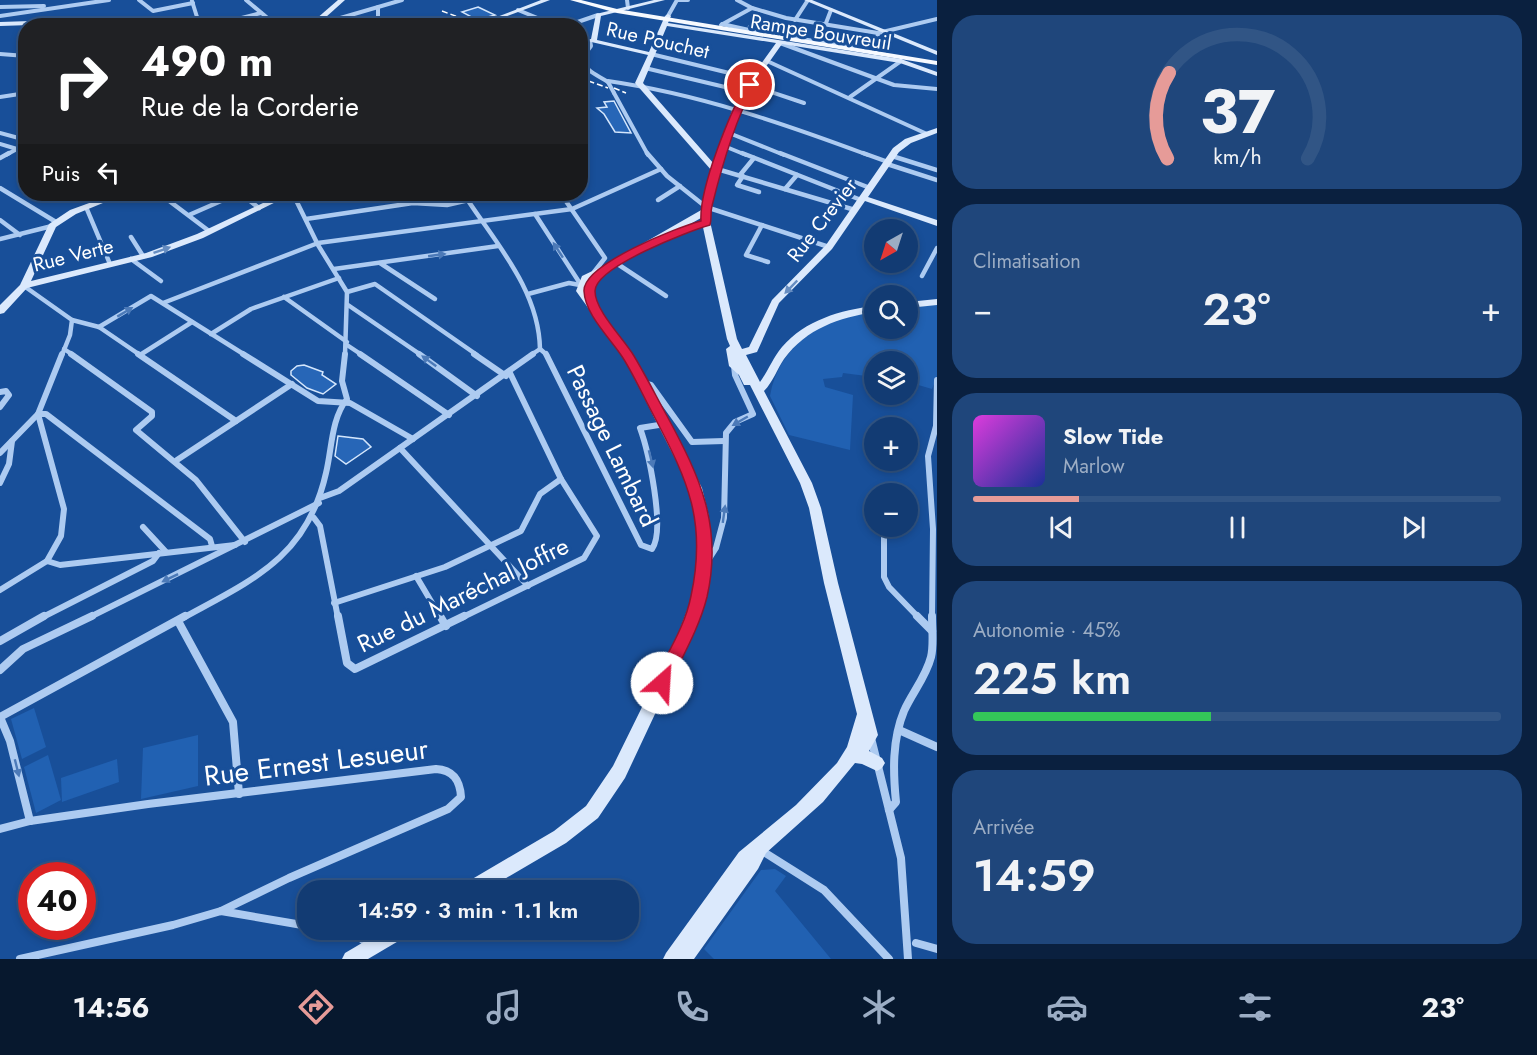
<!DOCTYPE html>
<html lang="fr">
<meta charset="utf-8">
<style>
body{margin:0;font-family:Jost,sans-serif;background:#1f467b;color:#f1f3f6;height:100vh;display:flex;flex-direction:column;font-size:22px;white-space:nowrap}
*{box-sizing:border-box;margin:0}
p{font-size:20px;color:#9cadc4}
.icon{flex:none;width:33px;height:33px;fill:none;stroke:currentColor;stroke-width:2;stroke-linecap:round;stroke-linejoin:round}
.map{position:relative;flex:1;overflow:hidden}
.panel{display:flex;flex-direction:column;gap:15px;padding:15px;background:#0a203f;width:600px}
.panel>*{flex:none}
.guide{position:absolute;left:18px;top:18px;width:570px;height:183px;border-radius:24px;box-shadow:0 3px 9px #0003,0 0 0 2px #315585;background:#202124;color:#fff;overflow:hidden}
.needle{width:39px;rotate:219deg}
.buttons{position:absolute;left:864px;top:219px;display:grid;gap:12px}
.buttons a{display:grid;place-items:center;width:54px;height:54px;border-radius:50%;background:#123b73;box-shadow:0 3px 9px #0003,0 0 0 2px #315585;font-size:30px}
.speed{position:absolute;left:18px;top:862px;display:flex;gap:12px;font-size:30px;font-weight:700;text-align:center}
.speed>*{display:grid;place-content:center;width:78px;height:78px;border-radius:50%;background:#123b73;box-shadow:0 3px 9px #0003,0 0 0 2px #315585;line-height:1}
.speed .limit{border:9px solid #d22;background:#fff;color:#111}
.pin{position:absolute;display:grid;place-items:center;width:51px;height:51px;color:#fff;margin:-26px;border:3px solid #fff;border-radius:50%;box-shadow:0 2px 6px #0007}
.me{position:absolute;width:66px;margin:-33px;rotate:26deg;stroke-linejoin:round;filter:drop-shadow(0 0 4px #0008)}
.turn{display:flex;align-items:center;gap:21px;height:126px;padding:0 24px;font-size:27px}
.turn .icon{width:78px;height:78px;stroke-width:2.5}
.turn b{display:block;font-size:42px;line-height:51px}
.then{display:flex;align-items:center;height:57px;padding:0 24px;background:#0003;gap:12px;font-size:22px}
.big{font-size:45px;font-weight:600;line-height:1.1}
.panel .card{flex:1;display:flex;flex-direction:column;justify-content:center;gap:9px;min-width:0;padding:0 21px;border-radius:24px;background:#1f467b}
.panel .dial{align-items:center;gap:0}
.dial svg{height:156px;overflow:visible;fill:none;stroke:#315585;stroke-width:7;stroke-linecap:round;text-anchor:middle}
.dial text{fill:#f1f3f6;stroke:none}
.song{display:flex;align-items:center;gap:18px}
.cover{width:72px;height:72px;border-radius:9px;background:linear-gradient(135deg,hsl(300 70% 55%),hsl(230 70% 35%))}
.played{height:6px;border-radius:3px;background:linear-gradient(90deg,#e69b98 20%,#315585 20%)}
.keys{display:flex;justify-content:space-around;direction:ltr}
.heat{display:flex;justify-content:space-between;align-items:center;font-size:33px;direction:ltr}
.charge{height:9px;border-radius:4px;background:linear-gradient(90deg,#34c759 45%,#315585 0)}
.trip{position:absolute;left:297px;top:880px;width:342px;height:60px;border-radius:24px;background:#123b73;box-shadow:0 3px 9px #0003,0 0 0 2px #315585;font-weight:600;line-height:60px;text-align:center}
.dock{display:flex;height:96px;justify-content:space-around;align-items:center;background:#07182e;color:#9cadc4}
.dock .icon{width:42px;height:42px}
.dock .selected{color:#e69b98}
.dock b{font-size:27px;color:#f1f3f6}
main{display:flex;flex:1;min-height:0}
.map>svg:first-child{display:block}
</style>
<main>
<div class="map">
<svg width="937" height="959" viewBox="0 0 937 959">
<rect width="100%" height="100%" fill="#184f99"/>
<!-- green -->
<g fill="#2161b2">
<path d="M937,304V376L932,389L908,382V362H874V377L843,373L842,377L823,379L825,387L853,395L850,450L789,435L770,396C779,343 825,317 874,311V328H908V308Z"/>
<polygon points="34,708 46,747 22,759 11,719"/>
<polygon points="198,735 198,786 141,799 143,748"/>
<polygon points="48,755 61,800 36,813 24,767"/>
<polygon points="117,759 119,782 62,802 61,778"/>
<polygon points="775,869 786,876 775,891 831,959 714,959 704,949 761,870"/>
</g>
<!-- building -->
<g fill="#2766b7" stroke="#d4e6fc" stroke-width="1.5">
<polygon points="478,7 495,15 477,20 462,12"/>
<polygon points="756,18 806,28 802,35 749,26"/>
<polygon points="614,101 631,133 615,132 604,114 597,108 607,107 604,102"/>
<polygon points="304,365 323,372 322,375 336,384 323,394 307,388 291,375 291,371 297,366"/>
<polygon points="338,436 363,439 371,447 346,464 335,456"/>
</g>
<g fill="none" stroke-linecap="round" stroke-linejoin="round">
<!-- street-far3 -->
<g stroke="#adcbf1" stroke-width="4">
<polyline points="139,0 153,11 193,3"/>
<polyline points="246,0 277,26"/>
<polyline points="627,0 628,8"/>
<polyline points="677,0 688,0"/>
<polyline points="737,0 752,8 786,18 878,33 937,19"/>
<polyline points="192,1 197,17 212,26"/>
<polyline points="0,7 44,6"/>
<polyline points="518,10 557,26"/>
<polyline points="0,16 109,0"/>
<polyline points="668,16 677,0"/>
<polyline points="795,20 808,0"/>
<polyline points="826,23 831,10"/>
<polyline points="722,24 758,32"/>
<polyline points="721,25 752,8"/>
<polyline points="210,26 261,13"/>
<polyline points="313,26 402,0"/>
<polyline points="373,26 378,17 378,7"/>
<polyline points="566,26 598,15"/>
<polyline points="790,37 855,48"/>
<path d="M590,41L591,46L582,58C585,72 598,75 608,82"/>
<polyline points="780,43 894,85 937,89"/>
<polyline points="580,46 590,41"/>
<polyline points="875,53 878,33"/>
<polyline points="0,54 26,56"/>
<polyline points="651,54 754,79"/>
<polyline points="767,61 927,134"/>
<polyline points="645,68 746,92"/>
<path d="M608,81C698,94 782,123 868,155"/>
<polyline points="750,85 804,103"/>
<polyline points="614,93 648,155"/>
<polyline points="0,97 26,93"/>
<polyline points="850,97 901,61"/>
<polyline points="20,111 26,109"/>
<polyline points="0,133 26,140"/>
<polyline points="729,133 784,155"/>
<polyline points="0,144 17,149"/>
<polyline points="724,146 746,155"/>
<polyline points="6,155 26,144"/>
</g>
<!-- street-far2 -->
<g stroke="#adcbf1" stroke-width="4.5">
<polyline points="647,153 667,176 706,207 829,247"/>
<polyline points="742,153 861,200"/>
<polyline points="780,153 870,188"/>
<polyline points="863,153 888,162"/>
<polyline points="892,156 937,170"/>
<polyline points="0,158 9,153"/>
<polyline points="887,164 937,180"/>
<polyline points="580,165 580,171"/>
<polyline points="717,169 855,210"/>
<polyline points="740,175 754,158"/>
<polyline points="743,176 737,185 759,192"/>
<polyline points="0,188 56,222"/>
<polyline points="785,189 797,175"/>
<polyline points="160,194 209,231"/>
<polyline points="241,194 259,208"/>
<polyline points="293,194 318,245 347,292 345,355"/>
<polyline points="561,194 605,258 594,272"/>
<polyline points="658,200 680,186"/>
<path d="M469,202C499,247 539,292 540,349"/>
<polyline points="86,207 110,264"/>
<polyline points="535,214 581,285"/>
<polyline points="189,215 237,194"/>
<polyline points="306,219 413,203 447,205 495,194"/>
<polyline points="0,220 20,235"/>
<polyline points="762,225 746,255 768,262"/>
<polyline points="131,237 143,256"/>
<polyline points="0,239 52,226"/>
<polyline points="798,250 804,239"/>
<polyline points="131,259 161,281"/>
<polyline points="380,263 435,299"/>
<polyline points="616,263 666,296"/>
<polyline points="334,269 498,246"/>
<polyline points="922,276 937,248"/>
<polyline points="24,286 72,320 70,335 62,355"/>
<polyline points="347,292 375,284 477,355"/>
<polyline points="528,294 569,283 580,285"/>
<polyline points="284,297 347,342"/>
<polyline points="163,303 318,243 572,209 661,169"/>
<polyline points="348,305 421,355"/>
<polyline points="72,320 99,327 140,355"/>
<polyline points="99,327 151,296 245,355"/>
<polyline points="211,334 251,309 339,278"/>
<polyline points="347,345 362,355"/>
<polyline points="64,349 73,355"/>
<polyline points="540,349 547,355"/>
<polyline points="140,355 192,322"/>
<polyline points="531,355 540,349"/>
</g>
<!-- street-far1 -->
<g stroke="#adcbf1" stroke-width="6">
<polyline points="71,354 152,412 152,416 136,430 196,480 245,542"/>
<polyline points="138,354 236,421"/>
<polyline points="243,354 318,401 350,403 413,439"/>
<polyline points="360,354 449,415"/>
<polyline points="419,354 477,396"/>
<polyline points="474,354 506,376"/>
<path d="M546,354L641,545L652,549C666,530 648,450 640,428L665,424"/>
<polyline points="643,383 651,385 692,442 724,441"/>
<polyline points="0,392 6,391 9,395 0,407"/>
<polyline points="400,448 528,586"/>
<polyline points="0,453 38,414 46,414 210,539 212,546"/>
<polyline points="177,460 292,384"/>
<polyline points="0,483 9,464 12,441"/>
<polyline points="883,490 883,494"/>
<polyline points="320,498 339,491 533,354"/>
<polyline points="314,518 320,526 338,618"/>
<polyline points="884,526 884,577 889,587 919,618"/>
<polyline points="143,527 166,552"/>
<polyline points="47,561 61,536 64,509 38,414 62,354"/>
<polyline points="707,562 716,548 724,518 726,433 735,422 753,414 735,375 734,366"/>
<polyline points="416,576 441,618"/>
<polyline points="0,590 47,561 60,565 235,545"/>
<polyline points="334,603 445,567 521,531 540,494 561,479 510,373"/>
<polyline points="41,618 153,561 159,553"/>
<polyline points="88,618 319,503"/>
<path d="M183,618C252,580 307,558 326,473C332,449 331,419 347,399L342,381L345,354"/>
<polyline points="461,618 584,558 597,536 561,479"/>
<polyline points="932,618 933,529 928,456 936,426 937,380"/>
</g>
<!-- street -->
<g stroke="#adcbf1" stroke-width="8">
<polyline points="338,616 347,663 355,669 464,616"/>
<polyline points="440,616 446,626"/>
<polyline points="917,616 932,631"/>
<polyline points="178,621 233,722 239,794"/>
<polyline points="0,641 44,616"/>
<polyline points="0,670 23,649 92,616"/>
<polyline points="0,717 185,616"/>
<polyline points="0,717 10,741 30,821"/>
<polyline points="899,730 937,747"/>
<polyline points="871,738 901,858 908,959"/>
<path d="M889,810L896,802C893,772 892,740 904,711C912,693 926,677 931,657C934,645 932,629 932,616"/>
<path d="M0,829L30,821L148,804L436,769C453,770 460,780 461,797L448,809L289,878L221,911"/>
<polyline points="759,849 824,890 889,959"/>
<polyline points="327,930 359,937 370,945"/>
<polyline points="916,943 937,949"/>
<polyline points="20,959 173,925 221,911 308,926"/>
</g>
<!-- secondary -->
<g fill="#dbe9fc" fill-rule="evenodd">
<polygon points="338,0 345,0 316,26 308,26"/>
<polygon points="541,0 550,0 486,24 481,23"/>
<path d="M654,0H665L601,16L597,40L649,52L665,16L668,14L671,16L668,23L901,59L937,72V76L900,63L782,44L753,85L741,108L722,164L709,217L737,339L742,349L749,347L772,300L826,245L893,148L905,139L937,128V133L911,143L899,152L868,197L937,220V226L865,201L832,249L779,303L757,352L746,355L760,382C768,371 773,358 782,347C805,320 841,310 874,306V312C839,318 807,328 784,359C777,369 773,382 764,391L812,483L821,508L838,583L878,735L869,751L882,758L885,763L882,768L877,771L862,764L855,763L823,802L766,853L758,869L694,959H663L666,953L739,852L796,805L837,763L847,747L857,714L824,583L809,508L800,483L750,385H744L739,375L729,366L726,349L730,346L727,339L701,218L624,261L597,281L594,290L596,305L634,357L702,488L709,517L711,551L706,597L693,633L625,778L598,818L566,843L484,891H459L462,885L554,831L586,806L613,766L679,632L692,597L699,551L697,517L690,488L624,358L576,291L582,276L607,264L703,209L712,171L635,83L648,55L587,41L591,39L596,14ZM667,26L776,43L746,85L733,108L714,164L643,83Z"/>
<polygon points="804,0 812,0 937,51 937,55"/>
<polygon points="122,18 147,26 135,26 122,22 0,26 0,22"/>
<polygon points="114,194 125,194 76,214 56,227 31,281 146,253 197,234 282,194 292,194 203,238 152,257 27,288 4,313 0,314 0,305 20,285 49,224 70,210"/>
<polygon points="937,299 937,305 908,308 908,302"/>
<polygon points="384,930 410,930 407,936 368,959 342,959 345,953"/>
</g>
<!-- primary -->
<polygon fill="#f7faff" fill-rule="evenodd" points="570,0 581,0 617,9 937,61 937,65 617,13"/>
<!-- rail -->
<g stroke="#fff" stroke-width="1.5" stroke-dasharray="6 3" stroke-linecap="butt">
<polyline points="442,11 482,26"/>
<polyline points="580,78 608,88"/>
<polyline points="614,88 626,93"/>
</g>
<!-- street-bridge -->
<polyline stroke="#adcbf1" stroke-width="4" points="608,82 614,93"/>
<!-- secondary-bridge -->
<polyline stroke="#dbe9fc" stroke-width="7" points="478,26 484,23"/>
</g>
<!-- one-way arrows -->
<defs><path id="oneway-solid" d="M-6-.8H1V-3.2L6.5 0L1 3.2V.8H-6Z" transform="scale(1.5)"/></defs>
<g fill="#668dc1">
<use href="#oneway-solid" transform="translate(162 250) rotate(-19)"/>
<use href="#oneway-solid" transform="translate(791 287) rotate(134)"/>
</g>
<g fill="#4c7ab8">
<use href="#oneway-solid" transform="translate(558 250) rotate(-123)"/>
<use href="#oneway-solid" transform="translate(437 255) rotate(-8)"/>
<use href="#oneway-solid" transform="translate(125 312) rotate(-31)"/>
<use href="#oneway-solid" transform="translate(429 361) rotate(-144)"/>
<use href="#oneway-solid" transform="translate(740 421) rotate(150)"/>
<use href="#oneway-solid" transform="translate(651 459) rotate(76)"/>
<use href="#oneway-solid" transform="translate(724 514) rotate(-82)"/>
<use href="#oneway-solid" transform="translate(170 578) rotate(154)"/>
<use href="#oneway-solid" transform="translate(17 768) rotate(76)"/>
</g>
<!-- route -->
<path fill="#e11d48" stroke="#92132f" stroke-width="1.5" d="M747,83L754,85C734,123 722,165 712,206C710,213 712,219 710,225C689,231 595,267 595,291C595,311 624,339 634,356C646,376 656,396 667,416C700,477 723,526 707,597C699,629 681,659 667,689L662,691L656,689L653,683C666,655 685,627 691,596C707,522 688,481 655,418C644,398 635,377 623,358C611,339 585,315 584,291C583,264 678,227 701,221C699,188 730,112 747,83Z"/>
<g text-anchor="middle" stroke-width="6" stroke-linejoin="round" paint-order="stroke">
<!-- far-street labels -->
<g font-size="20" fill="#fff" stroke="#184f99">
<text transform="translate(821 32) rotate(9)" y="7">Rampe Bouvreuil</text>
<text transform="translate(658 40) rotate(13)" y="7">Rue Pouchet</text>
<text transform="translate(822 220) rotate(-52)" y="7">Rue Crevier</text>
<text transform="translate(73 255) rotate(-14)" y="7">Rue Verte</text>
</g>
<!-- street labels -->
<g font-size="24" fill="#fff" stroke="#184f99">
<text transform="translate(612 446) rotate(64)" y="8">Passage Lambard</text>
<text transform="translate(463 595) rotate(-26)" y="8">Rue du Maréchal Joffre</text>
</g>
<!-- near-street labels -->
<g font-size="28" fill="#fff" stroke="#184f99">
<text transform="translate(316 762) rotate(-7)" y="10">Rue Ernest Lesueur</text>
</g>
</g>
</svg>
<div class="buttons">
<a><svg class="needle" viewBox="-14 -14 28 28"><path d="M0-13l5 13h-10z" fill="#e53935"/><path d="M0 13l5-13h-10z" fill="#9cadc4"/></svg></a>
<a><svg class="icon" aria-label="search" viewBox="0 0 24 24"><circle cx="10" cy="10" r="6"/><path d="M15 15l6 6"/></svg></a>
<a><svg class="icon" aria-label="layers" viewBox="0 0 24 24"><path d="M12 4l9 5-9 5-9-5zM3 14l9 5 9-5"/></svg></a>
<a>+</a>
<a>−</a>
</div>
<div class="speed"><div class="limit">40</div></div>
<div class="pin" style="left:750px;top:85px;background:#d93025"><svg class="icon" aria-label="arrive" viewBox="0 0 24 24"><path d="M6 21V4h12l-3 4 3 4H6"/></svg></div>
<svg class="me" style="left:662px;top:683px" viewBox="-20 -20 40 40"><circle r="19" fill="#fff"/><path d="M0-13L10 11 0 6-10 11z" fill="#e11d48"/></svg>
<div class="trip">14:59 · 3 min · 1.1 km</div>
<div class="guide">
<div class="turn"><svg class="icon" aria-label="right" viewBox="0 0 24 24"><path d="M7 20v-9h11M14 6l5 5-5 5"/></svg><div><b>490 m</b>Rue de la Corderie</div></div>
<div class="then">Puis<svg class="icon" aria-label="left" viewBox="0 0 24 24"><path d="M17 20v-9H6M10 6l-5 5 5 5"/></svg></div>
</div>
</div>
<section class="panel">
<div class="card dial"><svg viewBox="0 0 100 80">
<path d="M14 69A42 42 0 1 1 86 69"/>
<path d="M14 69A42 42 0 0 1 15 25" stroke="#e69b98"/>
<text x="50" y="56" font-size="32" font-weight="700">37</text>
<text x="50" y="72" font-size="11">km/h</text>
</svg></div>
<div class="card"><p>Climatisation</p>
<div class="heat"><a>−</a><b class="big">23°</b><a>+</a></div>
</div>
<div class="card">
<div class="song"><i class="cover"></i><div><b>Slow Tide</b><p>Marlow</p></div></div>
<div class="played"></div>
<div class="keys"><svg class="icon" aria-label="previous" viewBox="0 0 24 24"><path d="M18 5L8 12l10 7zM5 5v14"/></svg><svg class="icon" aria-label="pause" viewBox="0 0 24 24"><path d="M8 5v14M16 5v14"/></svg><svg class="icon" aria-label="next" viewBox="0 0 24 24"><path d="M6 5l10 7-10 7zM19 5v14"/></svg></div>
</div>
<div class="card"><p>Autonomie · 45%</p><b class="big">225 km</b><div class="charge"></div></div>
<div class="card"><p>Arrivée</p><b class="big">14:59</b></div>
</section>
</main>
<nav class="dock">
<b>14:56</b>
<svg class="icon selected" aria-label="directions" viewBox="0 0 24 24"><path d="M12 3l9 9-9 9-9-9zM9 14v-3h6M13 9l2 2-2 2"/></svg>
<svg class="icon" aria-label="music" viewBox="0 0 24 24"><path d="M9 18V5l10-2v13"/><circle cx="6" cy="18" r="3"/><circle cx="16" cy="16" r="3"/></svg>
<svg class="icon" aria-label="phone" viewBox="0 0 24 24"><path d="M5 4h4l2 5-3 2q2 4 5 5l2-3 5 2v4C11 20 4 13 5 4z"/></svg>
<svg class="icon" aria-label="climate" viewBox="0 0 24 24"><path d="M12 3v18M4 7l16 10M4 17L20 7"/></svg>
<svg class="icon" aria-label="car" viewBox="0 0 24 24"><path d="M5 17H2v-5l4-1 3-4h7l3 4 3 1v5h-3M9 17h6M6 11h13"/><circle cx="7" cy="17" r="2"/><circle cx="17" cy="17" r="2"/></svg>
<svg class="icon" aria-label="filters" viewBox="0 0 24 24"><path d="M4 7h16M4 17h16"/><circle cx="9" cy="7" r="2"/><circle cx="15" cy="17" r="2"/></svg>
<b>23°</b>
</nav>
